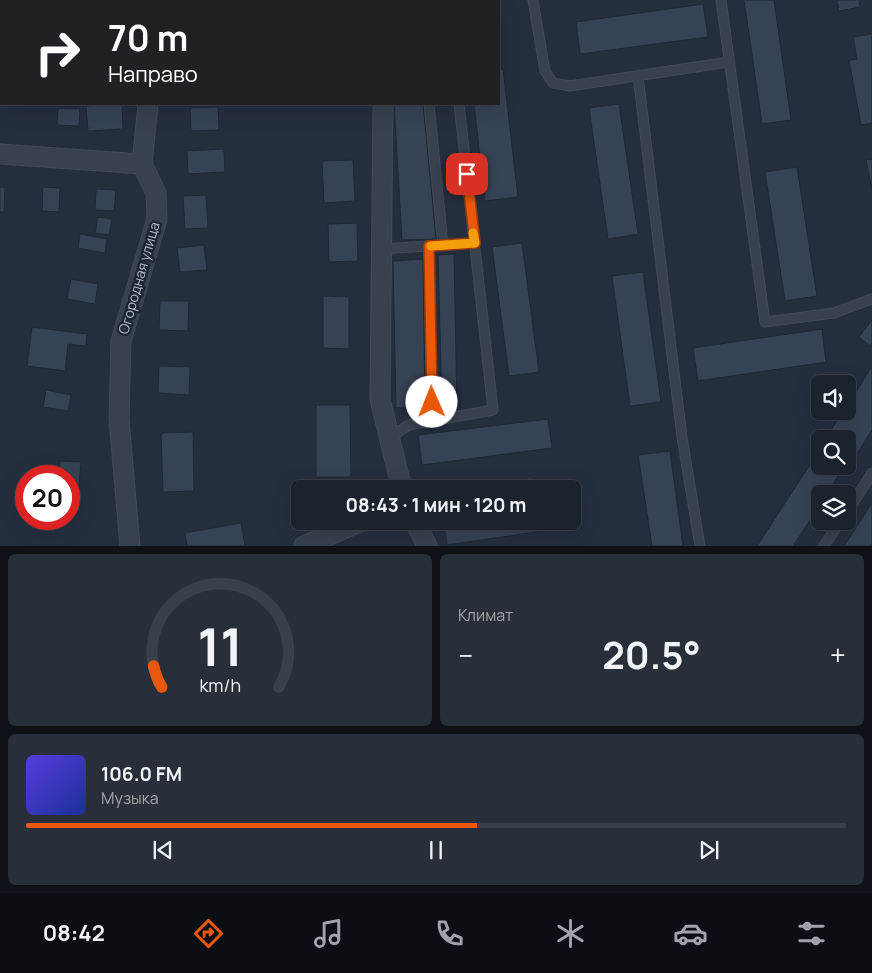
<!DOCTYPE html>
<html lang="ru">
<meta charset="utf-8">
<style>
body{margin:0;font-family:Manrope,sans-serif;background:#282f3a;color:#f1f3f6;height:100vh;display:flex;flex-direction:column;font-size:19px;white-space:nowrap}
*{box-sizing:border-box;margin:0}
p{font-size:16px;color:#a0a4aa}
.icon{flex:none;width:28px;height:28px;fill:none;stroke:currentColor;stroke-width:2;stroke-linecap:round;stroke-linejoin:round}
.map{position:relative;height:546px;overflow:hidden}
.drawer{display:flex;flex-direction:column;gap:8px;padding:8px;background:#0f1319;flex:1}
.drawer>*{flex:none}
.guide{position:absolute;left:0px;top:0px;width:500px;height:105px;box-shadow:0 5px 20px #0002,0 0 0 1px #39404a;background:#202124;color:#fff;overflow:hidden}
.fabs{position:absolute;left:811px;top:375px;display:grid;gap:10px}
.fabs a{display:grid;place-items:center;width:45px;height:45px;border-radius:8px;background:#1b232e;box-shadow:0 5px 20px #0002,0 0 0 1px #39404a;font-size:25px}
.speed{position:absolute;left:15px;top:465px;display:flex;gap:10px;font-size:25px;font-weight:700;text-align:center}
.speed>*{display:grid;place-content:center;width:65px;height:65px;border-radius:50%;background:#1b232e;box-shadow:0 5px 20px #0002,0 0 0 1px #39404a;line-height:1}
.speed .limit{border:8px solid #d22;background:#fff;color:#111}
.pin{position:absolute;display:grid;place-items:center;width:42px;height:42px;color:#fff;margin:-21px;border-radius:10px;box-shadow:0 2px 8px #0006}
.me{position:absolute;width:55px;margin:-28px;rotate:359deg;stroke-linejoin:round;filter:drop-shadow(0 0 4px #0008)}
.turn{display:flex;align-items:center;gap:18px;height:105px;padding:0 25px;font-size:22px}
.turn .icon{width:65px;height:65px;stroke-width:2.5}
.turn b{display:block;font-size:35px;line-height:42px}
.big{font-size:38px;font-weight:700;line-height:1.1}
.drawer .card{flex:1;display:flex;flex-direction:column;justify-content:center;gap:8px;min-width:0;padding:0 18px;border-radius:8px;background:#282f3a}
.drawer .dial{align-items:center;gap:0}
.dial svg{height:130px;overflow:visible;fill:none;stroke:#39404a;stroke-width:7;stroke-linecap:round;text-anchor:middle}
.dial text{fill:#f1f3f6;stroke:none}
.song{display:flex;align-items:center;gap:15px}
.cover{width:60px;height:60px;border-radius:8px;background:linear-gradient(135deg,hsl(250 70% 55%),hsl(230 70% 35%))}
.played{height:5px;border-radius:2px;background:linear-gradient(90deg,#ea580c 55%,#39404a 55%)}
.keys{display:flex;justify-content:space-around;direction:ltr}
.heat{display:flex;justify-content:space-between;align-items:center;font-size:28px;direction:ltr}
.drawer .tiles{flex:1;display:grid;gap:8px;grid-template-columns:1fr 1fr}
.card:last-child{grid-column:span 2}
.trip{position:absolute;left:291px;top:480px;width:290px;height:50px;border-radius:8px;background:#1b232e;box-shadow:0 5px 20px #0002,0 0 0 1px #39404a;font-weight:700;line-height:50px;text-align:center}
.dock{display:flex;height:80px;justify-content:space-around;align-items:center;background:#0b0e12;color:#a0a4aa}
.dock .icon{width:35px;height:35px}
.dock .active{color:#ea580c}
.dock b{font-size:22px;color:#f1f3f6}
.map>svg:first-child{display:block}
</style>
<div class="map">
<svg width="872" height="546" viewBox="0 0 872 546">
<rect width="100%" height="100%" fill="#242f3e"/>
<!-- building -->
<g fill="#364354" stroke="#1f2835">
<polygon points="744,0 774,0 791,120 762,124"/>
<polygon points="837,0 859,0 860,7 839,11"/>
<polygon points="703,4 708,37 580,54 576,22"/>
<polygon points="872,34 872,123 861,125 849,60 857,59 853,37"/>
<polygon points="499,69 503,69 518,197 485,201 474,104 499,104"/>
<polygon points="122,104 123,129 88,131 86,106"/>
<polygon points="394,104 423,104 436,239 402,240"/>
<polygon points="619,104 638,234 608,239 589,108"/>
<polygon points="218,107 219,130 191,131 190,108"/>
<polygon points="58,108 80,109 79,126 57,125"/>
<polygon points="224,149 225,172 188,174 187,151"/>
<polygon points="872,159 872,189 866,160"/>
<polygon points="353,160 355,201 324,203 322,161"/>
<polygon points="797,167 817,296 785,301 765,172"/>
<polygon points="0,187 5,187 4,212 0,212"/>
<polygon points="43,187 60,188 59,212 42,211"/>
<polygon points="96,189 116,190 114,211 95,210"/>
<polygon points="206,195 208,228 185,229 183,196"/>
<polygon points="98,217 112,219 109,235 95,233"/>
<polygon points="357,223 358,261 329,262 328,224"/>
<polygon points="80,234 107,239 105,253 78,248"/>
<polygon points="522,243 539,372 509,376 492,247"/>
<polygon points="204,245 207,270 180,272 177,248"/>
<polygon points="454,254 457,408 442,408 438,255"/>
<polygon points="423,259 425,407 396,408 393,261"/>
<polygon points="643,272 661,402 630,406 612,276"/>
<polygon points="71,279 98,284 95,304 67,299"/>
<polygon points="323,296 349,297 349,349 323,348"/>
<polygon points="160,301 189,301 188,331 159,330"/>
<polygon points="872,320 872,343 870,346 859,337"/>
<polygon points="32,327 87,334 86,346 68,344 65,371 27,366"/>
<polygon points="822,329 826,362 698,381 693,348"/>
<polygon points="159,366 190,367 189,395 158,393"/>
<polygon points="872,366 872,430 855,457 848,452 848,439 826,438 843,411 848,411 848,405"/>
<polygon points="46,390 71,395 68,411 43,407"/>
<polygon points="316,405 350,405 351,477 316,477"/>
<polygon points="548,419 552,448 422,465 418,435"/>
<polygon points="193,432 194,491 163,492 161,433"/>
<polygon points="670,451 683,546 652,546 638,455"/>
<polygon points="813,460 820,466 838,476 827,494 820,494 820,505 793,546 757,546"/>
<polygon points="60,461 81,462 79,487 69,486 69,476 59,476"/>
<polygon points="872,503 872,546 844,546"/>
<polygon points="444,521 562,521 563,528 447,545"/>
<polygon points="241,523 245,546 187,546 185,533"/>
</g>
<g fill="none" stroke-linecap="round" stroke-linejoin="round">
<!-- lane casing -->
<g stroke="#414a57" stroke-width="11">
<g id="lane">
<polyline points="368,0 368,1"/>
<polyline points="533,0 545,71 553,83 570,86 729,62"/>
<polyline points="721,0 765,322 834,313 872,299"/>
<polyline points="638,76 682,437 700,546"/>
<polyline points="429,104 443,245"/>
<polyline points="429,246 432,421"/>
<polyline points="382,249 475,243"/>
<polyline points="390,437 409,425 493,410 459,104"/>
<polyline points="500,489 530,484"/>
<polyline points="848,511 872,473"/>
<polyline points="824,546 840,521"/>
</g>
</g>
<!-- street casing -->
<g stroke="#414a57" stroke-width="21">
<g id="street">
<polyline points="186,0 186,1"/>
<polyline points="466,1 470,0"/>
<polyline points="383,104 380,399 402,489"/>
<polyline points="0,154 142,164"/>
<polyline points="415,521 427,546"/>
<polyline points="130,546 119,419 121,341 157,219 156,193 142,164 148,104"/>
<polyline points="304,546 362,521"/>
</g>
</g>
<!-- lane -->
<use href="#lane" stroke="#38414e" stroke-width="9"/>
<!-- street -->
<use href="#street" stroke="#38414e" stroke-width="19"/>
</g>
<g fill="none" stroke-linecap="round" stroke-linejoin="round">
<!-- route casing -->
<g stroke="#983908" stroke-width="12">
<polyline id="route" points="432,402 429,246 475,243 467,174"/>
</g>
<!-- route -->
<use href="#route" stroke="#ea580c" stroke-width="9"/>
<!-- slow -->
<polyline stroke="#f59e0b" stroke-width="9" points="431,246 475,243 473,233"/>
</g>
<g text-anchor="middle" stroke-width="5" stroke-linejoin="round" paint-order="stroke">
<!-- street labels -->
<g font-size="14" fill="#b4bcc9" stroke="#1d2633">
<text transform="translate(139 278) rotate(-74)" y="5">Огородная улица</text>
</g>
</g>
</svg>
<div class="fabs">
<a><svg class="icon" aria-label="sound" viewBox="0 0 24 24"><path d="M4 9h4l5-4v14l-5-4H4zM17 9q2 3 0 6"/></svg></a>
<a><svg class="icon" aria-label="search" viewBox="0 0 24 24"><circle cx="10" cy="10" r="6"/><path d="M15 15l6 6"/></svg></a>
<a><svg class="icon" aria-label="layers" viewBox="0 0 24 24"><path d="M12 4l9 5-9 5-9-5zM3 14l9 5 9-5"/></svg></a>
</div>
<div class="speed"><div class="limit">20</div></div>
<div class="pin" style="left:467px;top:174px;background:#d93025"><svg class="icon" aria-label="arrive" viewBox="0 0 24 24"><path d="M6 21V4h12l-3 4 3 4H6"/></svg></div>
<svg class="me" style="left:432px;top:402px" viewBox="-20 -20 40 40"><circle r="19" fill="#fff"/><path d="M0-13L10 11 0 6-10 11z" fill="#ea580c"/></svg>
<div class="trip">08:43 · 1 мин · 120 m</div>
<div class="guide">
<div class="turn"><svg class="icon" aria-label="right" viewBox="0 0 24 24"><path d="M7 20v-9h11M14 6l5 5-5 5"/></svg><div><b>70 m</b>Направо</div></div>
</div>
</div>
<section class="drawer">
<div class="tiles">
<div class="card dial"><svg viewBox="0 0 100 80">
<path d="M14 69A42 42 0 1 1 86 69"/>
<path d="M14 69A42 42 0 0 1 9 56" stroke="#ea580c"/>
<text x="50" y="56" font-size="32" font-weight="700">11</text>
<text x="50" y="72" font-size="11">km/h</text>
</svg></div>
<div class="card"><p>Климат</p>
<div class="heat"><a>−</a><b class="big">20.5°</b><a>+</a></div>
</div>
<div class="card">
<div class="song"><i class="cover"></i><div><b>106.0 FM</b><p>Музыка</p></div></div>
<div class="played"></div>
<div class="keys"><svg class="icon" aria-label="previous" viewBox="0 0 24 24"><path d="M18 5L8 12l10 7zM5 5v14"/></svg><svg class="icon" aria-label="pause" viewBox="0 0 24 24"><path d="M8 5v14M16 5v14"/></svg><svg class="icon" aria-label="next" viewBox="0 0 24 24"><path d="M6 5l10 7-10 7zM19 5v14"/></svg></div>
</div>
</div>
</section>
<nav class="dock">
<b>08:42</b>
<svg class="icon active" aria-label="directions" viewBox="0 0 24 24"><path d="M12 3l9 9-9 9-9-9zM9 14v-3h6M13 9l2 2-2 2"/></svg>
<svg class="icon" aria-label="music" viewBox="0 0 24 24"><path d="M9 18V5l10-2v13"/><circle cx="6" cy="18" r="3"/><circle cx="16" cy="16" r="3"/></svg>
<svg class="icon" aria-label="phone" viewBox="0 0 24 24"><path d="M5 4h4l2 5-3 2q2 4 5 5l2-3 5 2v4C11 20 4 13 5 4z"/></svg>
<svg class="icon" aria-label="climate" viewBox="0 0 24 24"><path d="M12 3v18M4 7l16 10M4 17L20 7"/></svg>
<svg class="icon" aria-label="car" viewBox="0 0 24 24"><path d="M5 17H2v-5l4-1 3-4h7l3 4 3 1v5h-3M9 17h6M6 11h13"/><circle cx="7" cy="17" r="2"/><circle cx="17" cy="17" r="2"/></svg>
<svg class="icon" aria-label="filters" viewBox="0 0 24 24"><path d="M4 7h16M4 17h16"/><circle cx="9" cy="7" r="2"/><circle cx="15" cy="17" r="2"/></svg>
</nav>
